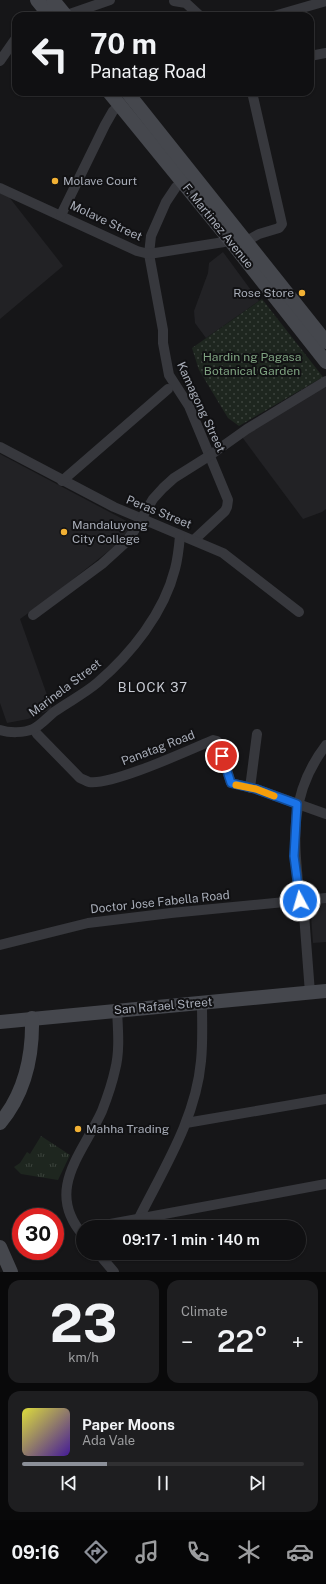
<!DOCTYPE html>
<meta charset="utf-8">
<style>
body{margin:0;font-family:"Public Sans",sans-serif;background:#1e1e20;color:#f1f3f6;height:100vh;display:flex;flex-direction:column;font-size:15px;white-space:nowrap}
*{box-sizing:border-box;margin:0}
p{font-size:13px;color:#9c9d9f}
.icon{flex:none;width:22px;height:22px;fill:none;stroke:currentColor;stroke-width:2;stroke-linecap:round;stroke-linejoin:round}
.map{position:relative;height:1272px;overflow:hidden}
.panel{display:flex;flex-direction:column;gap:8px;padding:8px;background:#09090a;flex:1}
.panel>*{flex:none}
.hud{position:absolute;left:12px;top:12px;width:302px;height:84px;border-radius:12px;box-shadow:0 1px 3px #0004,0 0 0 1px #303032;background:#101012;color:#f1f3f6;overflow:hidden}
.speed{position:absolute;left:12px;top:1208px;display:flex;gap:8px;font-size:20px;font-weight:700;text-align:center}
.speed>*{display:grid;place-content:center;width:52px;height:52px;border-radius:50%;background:#101012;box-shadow:0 1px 3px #0004,0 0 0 1px #303032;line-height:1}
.speed .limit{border:6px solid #d22;background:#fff;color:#111}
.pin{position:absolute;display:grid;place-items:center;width:34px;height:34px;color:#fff;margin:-17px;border:2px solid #fff;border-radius:50%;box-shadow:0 1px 4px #0007}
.me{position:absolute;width:44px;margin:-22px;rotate:354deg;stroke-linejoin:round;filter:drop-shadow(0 0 3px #0008)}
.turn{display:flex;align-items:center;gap:14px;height:84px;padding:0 12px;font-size:18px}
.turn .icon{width:52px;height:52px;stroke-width:2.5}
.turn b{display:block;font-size:28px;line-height:34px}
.big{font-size:30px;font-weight:600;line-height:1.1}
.panel .tile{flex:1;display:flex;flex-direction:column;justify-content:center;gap:6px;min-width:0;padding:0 14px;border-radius:12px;background:#1e1e20}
.panel .dial{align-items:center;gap:0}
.dial b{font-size:52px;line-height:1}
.song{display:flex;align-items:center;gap:12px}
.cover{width:48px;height:48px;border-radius:6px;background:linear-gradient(135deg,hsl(60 70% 55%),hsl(260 70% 35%))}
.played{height:4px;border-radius:2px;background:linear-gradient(90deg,#8c9099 30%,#303032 30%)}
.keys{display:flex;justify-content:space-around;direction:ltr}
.heat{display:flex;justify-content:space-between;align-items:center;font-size:22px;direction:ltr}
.panel .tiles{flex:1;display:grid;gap:8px;grid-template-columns:1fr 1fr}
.tile:last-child{grid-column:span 2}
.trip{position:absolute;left:76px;top:1220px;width:230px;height:40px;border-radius:20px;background:#101012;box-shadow:0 1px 3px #0004,0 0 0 1px #303032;font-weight:600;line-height:40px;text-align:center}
.tabs{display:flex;height:64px;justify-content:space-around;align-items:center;background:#060607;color:#9c9d9f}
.tabs .icon{width:28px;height:28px}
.tabs .active{color:#8c9099}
.tabs b{font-size:18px;color:#f1f3f6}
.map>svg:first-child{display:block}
</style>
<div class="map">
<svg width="326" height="1272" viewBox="0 0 326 1272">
<defs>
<pattern id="grass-tufts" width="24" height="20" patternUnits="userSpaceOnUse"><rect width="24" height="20" fill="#1e261f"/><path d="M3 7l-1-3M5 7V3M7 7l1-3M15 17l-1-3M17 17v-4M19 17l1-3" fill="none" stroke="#3c433d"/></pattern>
<pattern id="park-dots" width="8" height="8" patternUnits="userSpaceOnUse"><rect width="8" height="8" fill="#1e261f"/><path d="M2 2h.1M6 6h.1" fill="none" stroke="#3c433d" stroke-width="1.8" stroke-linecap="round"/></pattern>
</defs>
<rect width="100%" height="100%" fill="#161618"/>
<!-- built -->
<g fill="#222225">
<polygon points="0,193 9,197 63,266 0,319"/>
<polygon points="223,252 259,301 206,338 195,323 194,311 208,273 209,263"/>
<polygon points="326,385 326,509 322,512 303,519 242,437"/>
<polygon points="0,454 134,525 122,540 106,553 52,596 20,619 52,709 28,719 7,723 0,703"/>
<polygon points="326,901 326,942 313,943 310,902"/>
</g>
<!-- grass -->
<polygon fill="url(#grass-tufts)" points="41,1136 70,1155 58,1180 21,1174 14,1167 20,1163 27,1152 30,1154"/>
<!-- park -->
<polygon fill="url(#park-dots)" points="262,299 323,377 239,426 228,418 199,370 192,348"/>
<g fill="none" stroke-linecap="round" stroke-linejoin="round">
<!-- street -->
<g stroke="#37383d" stroke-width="10">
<polyline points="174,1 186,3 200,16"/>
<polyline points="64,16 110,0"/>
<polyline points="274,16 326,1"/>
<polyline points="310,56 326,53"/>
<polyline points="0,61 16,38"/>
<polyline points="182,182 176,187 166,202 151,236 149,254 163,330 163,343 169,375 189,406 228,500 227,507 225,511 194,540"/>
<polyline points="0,188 137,251 149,254 224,242 229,239"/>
<polyline points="61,215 105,125 113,111 119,106"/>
<polyline points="241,244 259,234 279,228 282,224 252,92"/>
<polyline points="0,447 114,507 223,553 299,612"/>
<polyline points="62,481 168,389"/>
<polyline points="33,615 102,564 124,544 134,531 153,499 163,488 174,478 209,456 247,429 326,381"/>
<path d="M34,729L37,734L80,778C83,779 86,781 89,782C111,786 189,750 213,740L217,741L219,744L231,783L256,789L326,814"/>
<path d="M0,730C9,733 24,733 33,729C40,726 48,717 54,712C68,702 84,694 97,683C131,654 164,613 175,569C178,558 179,547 180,536"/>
<polyline points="250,788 257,734"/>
<path d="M300,901C294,842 287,796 326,745"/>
<polyline points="303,901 310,993"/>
<polyline points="0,945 88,923 171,913 326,898"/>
<polyline points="186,1123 326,1099"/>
<path d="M139,1218C164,1168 196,1118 201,1061C203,1042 202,1022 202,1003"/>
<polyline points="94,1227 326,1184"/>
<path d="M83,1235C44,1190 83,1153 102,1111C107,1098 112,1084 115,1070C120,1051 118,1030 117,1010"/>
<polyline points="98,1253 114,1272"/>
</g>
<!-- secondary -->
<g stroke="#45474d" stroke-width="14">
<polyline points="37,0 50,16"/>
<polyline points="53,0 66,16"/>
<polyline points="109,92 229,239 326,362"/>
<polyline points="127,92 326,342"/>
<polyline points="0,1022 326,991"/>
<path d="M0,1123C25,1093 33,1057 32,1018"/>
<polyline points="0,1247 11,1272"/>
</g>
</g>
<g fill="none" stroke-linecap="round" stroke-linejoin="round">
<!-- route casing -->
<g stroke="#114b97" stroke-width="10">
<polyline id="route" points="222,756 231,783 256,789 297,804 294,856 300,901"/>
</g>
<!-- route -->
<use href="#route" stroke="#1a73e8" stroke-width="7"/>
<!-- slow -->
<polyline stroke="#f59e0b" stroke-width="7" points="236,785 256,789 274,796"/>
</g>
<!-- markers -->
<g fill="#f2b134" stroke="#111113" stroke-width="1.5">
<circle cx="55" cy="181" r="4"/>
<circle cx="302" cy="293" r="4"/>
<circle cx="64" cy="532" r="4"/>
<circle cx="78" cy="1129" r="4"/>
</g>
<g text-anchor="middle" stroke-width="4" stroke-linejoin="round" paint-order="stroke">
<!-- poi labels -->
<g font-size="12" fill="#a8adb8" stroke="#111113" text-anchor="start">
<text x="63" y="185">Molave Court</text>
<text x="294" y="297" text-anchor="end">Rose Store</text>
<text x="72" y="529">Mandaluyong<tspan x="72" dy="14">City College</tspan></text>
<text x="86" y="1133">Mahha Trading</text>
</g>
<!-- street labels -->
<g font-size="12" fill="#a8adb8" stroke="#111113">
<text transform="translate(106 221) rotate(25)" y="4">Molave Street</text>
<text transform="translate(218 226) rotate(51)" y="4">F. Martinez Avenue</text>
<text transform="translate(201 407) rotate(65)" y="4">Kamagong Street</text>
<text transform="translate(159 512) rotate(22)" y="4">Peras Street</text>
<text transform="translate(65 688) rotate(-37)" y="4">Marinela Street</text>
<text transform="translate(158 748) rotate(-21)" y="4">Panatag Road</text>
<text transform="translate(160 902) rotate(-6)" y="4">Doctor Jose Fabella Road</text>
<text transform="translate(163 1006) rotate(-5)" y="4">San Rafael Street</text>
</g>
<!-- park labels -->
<g font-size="12" fill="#7fa381" stroke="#111113">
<text x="252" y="361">Hardin ng Pagasa<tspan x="252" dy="14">Botanical Garden</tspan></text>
</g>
<!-- neighbourhood labels -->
<g font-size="13" letter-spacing="1" fill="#c9ccd4" stroke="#111113">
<text x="153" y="692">BLOCK 37</text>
</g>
</g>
</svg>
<div class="speed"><div class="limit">30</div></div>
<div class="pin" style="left:222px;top:756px;background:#d93025"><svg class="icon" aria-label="arrive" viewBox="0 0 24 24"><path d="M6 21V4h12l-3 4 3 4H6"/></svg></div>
<svg class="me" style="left:300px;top:901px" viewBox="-20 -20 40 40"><circle r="17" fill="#1a73e8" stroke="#fff" stroke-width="3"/><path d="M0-11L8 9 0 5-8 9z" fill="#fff"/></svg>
<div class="trip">09:17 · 1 min · 140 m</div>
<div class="hud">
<div class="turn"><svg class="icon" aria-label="left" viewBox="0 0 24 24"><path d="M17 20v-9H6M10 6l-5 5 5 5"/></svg><div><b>70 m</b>Panatag Road</div></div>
</div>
</div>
<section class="panel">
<div class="tiles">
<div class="tile dial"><b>23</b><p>km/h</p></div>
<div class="tile"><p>Climate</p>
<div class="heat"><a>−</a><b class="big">22°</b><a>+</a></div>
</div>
<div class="tile">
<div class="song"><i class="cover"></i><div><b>Paper Moons</b><p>Ada Vale</p></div></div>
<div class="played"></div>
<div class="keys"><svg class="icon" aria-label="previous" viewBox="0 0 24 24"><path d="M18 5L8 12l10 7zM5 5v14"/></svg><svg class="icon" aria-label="pause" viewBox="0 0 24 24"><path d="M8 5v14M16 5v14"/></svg><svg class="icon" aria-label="next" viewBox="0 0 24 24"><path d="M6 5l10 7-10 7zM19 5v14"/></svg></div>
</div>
</div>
</section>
<nav class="tabs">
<b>09:16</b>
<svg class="icon active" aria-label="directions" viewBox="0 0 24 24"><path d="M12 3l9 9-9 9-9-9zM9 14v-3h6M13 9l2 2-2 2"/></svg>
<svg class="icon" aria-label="music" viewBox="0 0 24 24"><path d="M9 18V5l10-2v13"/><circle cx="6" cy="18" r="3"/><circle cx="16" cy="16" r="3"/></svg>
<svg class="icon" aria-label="phone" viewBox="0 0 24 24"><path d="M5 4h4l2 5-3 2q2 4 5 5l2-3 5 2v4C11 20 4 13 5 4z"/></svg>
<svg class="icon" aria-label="climate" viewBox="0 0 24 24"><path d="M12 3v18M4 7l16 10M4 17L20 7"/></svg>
<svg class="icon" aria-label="car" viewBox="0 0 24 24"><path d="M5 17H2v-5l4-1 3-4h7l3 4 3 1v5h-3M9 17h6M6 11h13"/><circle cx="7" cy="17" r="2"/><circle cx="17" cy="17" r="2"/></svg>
</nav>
